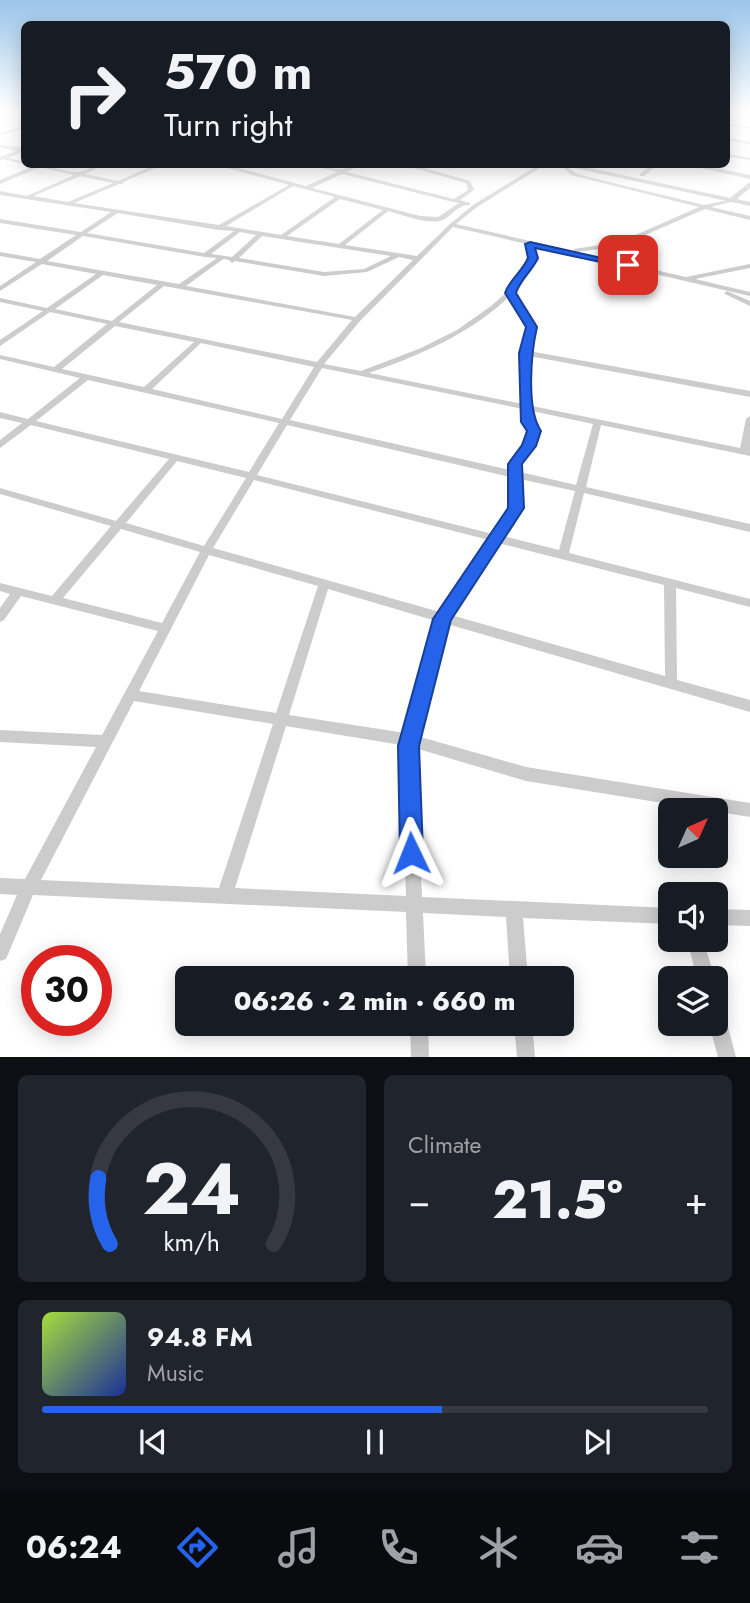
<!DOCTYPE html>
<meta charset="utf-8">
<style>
body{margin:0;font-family:Jost,sans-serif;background:#20242c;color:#f1f3f6;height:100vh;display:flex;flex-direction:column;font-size:26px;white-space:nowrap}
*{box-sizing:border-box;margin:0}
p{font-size:23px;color:#9ea1a6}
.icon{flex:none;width:38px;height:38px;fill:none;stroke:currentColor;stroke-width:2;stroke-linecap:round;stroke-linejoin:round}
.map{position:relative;height:1057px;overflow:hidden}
.panel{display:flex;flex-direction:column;gap:18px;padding:18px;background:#0d0f14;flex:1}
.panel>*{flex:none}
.banner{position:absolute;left:21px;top:21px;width:709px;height:147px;border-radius:10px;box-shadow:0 4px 18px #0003;background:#171b24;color:#f1f3f6;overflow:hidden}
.needle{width:46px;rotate:45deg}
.fabs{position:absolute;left:658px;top:798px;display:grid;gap:14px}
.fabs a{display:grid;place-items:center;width:70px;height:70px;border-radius:10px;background:#171b24;box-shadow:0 4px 18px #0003;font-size:35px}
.speed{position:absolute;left:21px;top:945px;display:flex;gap:14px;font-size:35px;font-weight:700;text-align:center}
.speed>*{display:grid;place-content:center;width:91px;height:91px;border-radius:50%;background:#171b24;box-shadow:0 4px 18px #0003;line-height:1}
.speed .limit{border:10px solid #d22;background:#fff;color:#111}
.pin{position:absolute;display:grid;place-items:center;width:60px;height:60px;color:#fff;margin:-30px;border-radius:14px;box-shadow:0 4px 10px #0006}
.me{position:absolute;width:77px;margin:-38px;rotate:358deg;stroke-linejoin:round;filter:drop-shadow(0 0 5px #0008)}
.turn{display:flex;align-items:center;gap:24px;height:147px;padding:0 28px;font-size:32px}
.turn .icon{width:91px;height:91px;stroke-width:2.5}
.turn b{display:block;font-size:49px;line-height:60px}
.big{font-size:52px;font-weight:800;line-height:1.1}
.panel .widget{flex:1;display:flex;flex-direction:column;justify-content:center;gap:10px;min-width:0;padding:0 24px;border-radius:10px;background:#20242c}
.panel .dial{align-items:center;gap:0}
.dial svg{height:182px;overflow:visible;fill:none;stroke:#363941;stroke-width:7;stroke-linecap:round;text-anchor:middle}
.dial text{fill:#f1f3f6;stroke:none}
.song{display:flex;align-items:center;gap:21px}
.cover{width:84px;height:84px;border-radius:10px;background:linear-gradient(135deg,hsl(80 70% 55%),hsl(230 70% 35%))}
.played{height:7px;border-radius:4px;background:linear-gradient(90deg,#2563eb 60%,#363941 60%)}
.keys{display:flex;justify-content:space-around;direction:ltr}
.heat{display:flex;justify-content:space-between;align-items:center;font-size:38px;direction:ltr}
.panel .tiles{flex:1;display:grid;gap:18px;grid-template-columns:1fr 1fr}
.widget:last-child{grid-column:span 2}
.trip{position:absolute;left:175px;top:966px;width:399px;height:70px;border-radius:10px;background:#171b24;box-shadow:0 4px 18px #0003;font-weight:800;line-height:70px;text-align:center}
.menu{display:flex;height:112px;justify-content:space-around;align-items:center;background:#090b0e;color:#9ea1a6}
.menu .icon{width:49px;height:49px}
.menu .current{color:#2563eb}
.menu b{font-size:32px;color:#f1f3f6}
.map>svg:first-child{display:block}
</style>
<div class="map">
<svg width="750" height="1057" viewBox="0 0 750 1057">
<rect width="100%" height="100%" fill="#fff"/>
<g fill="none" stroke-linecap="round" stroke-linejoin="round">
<!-- minor -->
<g fill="#ccc" fill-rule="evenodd">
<polygon points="6,111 24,114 24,116 7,112"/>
<polygon points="727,111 750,113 750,115 729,112"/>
<polygon points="726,123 750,127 750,129 726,125"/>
<polygon points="22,126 24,126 24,128 0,136 0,134"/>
<polygon points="726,138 750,142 750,144 726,140"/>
<polygon points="0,145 24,148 24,151 8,158 24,162 24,164 3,159 0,160 0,157 16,151 0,147"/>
<polygon points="726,154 750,158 750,160 726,156"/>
<path d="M30,164C46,164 61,172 77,172C86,172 95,164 105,164L85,174L118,181L157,164H165L123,182V184H119L74,203L219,225L289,185L213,164H223L306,186L337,172L309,164C319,164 328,169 338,169C346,170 353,164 361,164L347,172L454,199L468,190L466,183L400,164H410L470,181L474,190L460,200L470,203V205C457,204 451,218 440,221C426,224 402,215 388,211L345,245L417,256L450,224L473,205L540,164H546L477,207L456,224L574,251V249L600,245L631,237L699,207L571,175L560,164H564L575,173L589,177L704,205L734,199V201L711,207L750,216V220L705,209L636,239L600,249L576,252L686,277L750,264V268L695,279L750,292V296L533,246C537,269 522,274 513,293L536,327L529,351L750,391V397L529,356L532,406L740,448L746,419L750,416V456L601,425L586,487L750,524V532L584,493L569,553L750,599V607L676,588L677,680L750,700V712L447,624L417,736L526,767L750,803V817L526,781L415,748L422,897L670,908V924L523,918L528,978H510L506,917L423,913L426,978H408L406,912L33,895L6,959L0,961V934L17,895L0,894V878L25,879L96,747L0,742V730L102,735L158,631L21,596L4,620L0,622V608L10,594L0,591V583L52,596L111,526L0,494V488L116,521L169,459L31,425L0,448V440L22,423L0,418V412L28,419L80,378L0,359V355L54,367L107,324L50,312L0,346V340L43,311L0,302V298L47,308L96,274L42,264L0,291V286L36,262L0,256V252L40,259L76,235L0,223V219L81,232L111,212L0,195V191L27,196L74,175L40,167L0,184V180L34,166ZM342,174L453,202L459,203L438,217L420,216L312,188ZM80,176L113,183L68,202L33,196ZM293,186L335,197L281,235L226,226ZM340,199L383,210L339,244L287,236ZM118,213L219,230L234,231L204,253L87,233ZM453,227L527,244L528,253L525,266L515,279L507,292L491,306L457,330L421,348L361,371L324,364L360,321ZM240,232L256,235L232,257L211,254ZM83,236L205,257L217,258L179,284L47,261ZM262,236L391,256L364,269L324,272L239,258ZM399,257L413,260L355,317L186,286L223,259L229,260L232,263L235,261L324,276L367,272ZM103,275L157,285L112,321L55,309ZM164,286L352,320L317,362L119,322ZM509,297L528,327L521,353L523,404L369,373C421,355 469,334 509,297ZM115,326L194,342L144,387L62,369ZM201,343L314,367L282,419L152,389ZM322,368L523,409L524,422L529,431L525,446L510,464V470L290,420ZM88,380L279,423L249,472L36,421ZM532,411L593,424L576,485L520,472V464L534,446L539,431L532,422ZM287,425L510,477L511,508L493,534L257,475ZM177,461L246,478L204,546L126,523ZM520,479L575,491L559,550L503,536L521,508ZM254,480L489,540L440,612L213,548ZM121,529L200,552L162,623L63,598ZM498,543L664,585L665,676L451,615ZM209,555L318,586L276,713L139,691ZM328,589L436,621L405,733L289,715ZM134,701L273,724L219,888L41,880ZM286,726L401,745L406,896L235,888Z"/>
<polygon points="652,164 658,164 644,176 640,176 640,174"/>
<polygon points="683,164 695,164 750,175 750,179"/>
<polygon points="727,291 750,301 750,306 725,294 724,293"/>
<polygon points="716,909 750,910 750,926 716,925"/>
<polygon points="687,940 703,940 715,978 697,978"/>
<polygon points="716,1007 722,1010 725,1016 736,1057 718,1057 709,1024 716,1024"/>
<polygon points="410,1024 428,1024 429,1057 411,1057"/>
<polygon points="514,1024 532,1024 535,1057 517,1057"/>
</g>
<!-- tertiary -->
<polygon fill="#ccc" fill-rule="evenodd" points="556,164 571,164 730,198 750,182 750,188 737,199 750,202 750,206"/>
</g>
<!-- sky -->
<linearGradient id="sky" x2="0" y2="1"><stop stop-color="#9bc5ea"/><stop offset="0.43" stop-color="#fff"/><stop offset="1" stop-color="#fff" stop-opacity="0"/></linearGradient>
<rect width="750" height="259" fill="url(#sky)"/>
<!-- route -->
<path fill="#2563eb" stroke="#184099" stroke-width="2" d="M530,242L633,265L628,268L535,248L538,258C532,271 520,280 516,293L537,327C531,353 526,409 541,431L536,446L522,464L524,508L451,620L419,746L423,853L420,861L411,865L403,861L400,853L398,746L433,619L508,508V464L522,445L527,431L521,422L519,353L526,327L505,293C510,279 522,272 528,258L525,244Z"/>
</svg>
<div class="fabs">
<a><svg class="needle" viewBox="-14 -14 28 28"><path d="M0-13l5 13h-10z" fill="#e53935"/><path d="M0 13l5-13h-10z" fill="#9ea1a6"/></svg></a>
<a><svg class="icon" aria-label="sound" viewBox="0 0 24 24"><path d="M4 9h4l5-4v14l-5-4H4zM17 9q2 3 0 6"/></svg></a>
<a><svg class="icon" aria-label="layers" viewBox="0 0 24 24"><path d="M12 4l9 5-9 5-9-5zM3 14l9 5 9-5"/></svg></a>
</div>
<div class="speed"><div class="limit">30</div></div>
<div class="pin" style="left:628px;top:265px;background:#d93025"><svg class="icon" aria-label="arrive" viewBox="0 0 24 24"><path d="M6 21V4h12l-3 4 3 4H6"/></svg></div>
<svg class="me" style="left:411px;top:853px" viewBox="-20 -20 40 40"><path d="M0-17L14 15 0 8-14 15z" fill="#2563eb" stroke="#fff" stroke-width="4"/></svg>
<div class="trip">06:26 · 2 min · 660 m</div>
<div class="banner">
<div class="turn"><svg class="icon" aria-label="right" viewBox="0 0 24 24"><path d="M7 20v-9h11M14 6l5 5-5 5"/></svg><div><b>570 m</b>Turn right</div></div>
</div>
</div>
<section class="panel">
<div class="tiles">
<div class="widget dial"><svg viewBox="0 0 100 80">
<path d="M14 69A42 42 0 1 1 86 69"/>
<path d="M14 69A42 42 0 0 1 9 40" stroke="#2563eb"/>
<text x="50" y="56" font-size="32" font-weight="700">24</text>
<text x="50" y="72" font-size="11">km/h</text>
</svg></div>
<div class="widget"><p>Climate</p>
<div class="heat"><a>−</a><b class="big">21.5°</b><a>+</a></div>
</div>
<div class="widget">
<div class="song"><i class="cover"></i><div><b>94.8 FM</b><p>Music</p></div></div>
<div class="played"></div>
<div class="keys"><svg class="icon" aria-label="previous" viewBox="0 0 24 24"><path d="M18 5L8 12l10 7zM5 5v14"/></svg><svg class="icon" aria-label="pause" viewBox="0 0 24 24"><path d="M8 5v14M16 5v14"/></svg><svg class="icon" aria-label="next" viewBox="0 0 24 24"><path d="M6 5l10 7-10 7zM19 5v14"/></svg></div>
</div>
</div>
</section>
<nav class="menu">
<b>06:24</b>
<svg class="icon current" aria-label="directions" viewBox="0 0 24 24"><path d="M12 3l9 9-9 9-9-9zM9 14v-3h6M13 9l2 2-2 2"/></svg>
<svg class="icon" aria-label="music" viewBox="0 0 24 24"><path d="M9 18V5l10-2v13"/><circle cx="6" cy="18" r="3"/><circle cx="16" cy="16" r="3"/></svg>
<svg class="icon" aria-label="phone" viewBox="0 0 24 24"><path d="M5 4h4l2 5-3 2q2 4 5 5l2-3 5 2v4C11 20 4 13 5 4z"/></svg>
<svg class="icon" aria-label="climate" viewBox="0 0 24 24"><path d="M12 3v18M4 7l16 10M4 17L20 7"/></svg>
<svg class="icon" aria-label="car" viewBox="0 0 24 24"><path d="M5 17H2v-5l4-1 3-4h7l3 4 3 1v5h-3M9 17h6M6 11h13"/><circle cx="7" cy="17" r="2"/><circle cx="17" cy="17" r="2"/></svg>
<svg class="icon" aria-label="filters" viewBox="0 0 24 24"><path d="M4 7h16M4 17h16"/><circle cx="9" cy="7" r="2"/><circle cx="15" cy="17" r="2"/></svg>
</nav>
